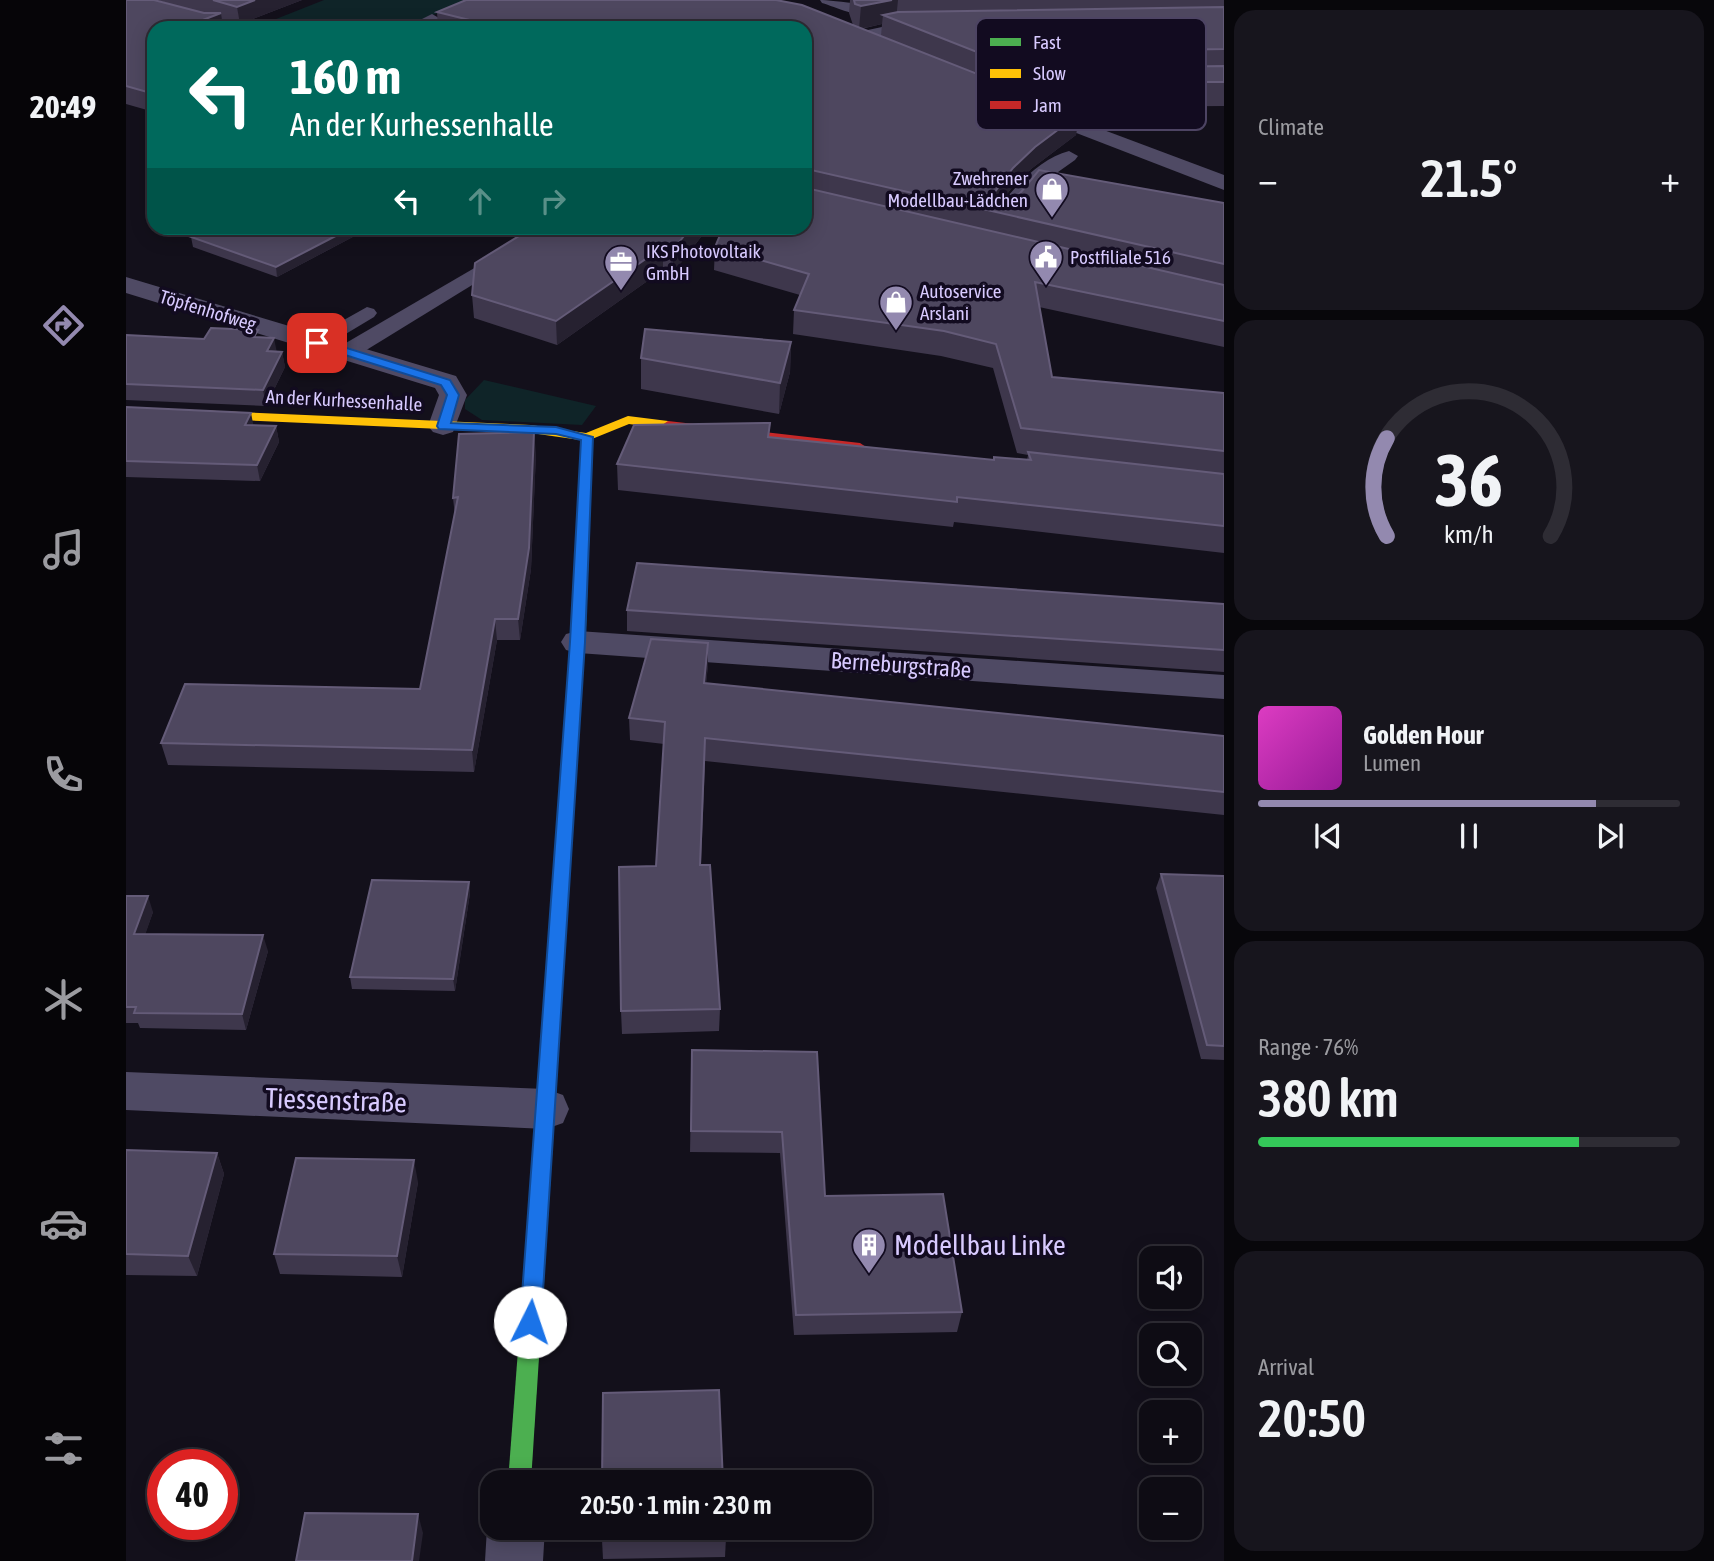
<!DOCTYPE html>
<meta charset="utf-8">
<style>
body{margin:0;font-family:"Asap Condensed",sans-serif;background:#17151d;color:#f1f3f6;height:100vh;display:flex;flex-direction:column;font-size:26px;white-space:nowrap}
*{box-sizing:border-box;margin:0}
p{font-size:23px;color:#9b9ba0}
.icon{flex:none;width:38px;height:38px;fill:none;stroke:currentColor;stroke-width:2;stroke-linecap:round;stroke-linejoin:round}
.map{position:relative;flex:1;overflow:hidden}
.panel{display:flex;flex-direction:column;gap:10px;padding:10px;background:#08070b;width:490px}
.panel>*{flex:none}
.banner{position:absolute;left:21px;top:21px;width:665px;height:214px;border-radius:21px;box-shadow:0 4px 18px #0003,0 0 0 2px #2e2c34;background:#00695c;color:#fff;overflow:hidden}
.buttons{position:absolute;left:1013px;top:1246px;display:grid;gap:14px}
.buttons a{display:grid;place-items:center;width:63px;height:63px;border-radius:14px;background:#0e0c14;box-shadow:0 4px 18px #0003,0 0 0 2px #2e2c34;font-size:35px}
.speed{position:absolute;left:21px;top:1449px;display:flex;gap:14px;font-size:35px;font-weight:700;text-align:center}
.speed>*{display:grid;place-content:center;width:91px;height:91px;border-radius:50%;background:#0e0c14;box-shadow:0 4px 18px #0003,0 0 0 2px #2e2c34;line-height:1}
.speed .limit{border:10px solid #d22;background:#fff;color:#111}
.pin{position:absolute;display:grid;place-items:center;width:60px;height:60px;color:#fff;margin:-30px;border-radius:14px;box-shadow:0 4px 10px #0006}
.me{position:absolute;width:77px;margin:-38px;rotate:4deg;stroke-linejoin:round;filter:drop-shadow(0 0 5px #0008)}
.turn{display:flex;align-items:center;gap:24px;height:147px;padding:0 28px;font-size:32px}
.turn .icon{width:91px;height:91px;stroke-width:2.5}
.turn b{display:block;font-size:49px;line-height:60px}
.lanes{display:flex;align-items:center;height:66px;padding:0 28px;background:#0003;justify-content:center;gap:35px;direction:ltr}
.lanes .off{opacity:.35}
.big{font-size:52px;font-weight:600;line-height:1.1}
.panel .tile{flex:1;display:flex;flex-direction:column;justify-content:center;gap:10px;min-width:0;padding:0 24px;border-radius:21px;background:#17151d}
.panel .dial{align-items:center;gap:0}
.dial svg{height:182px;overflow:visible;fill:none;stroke:#2e2c34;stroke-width:7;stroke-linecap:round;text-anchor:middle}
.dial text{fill:#f1f3f6;stroke:none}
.song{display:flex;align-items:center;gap:21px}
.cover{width:84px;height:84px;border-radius:10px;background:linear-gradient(135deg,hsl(310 70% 55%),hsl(300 70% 35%))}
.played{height:7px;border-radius:4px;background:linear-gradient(90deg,#9389af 80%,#2e2c34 80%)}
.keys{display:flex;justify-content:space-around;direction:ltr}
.heat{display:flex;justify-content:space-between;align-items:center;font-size:38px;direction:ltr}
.charge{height:10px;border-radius:5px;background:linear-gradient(90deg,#34c759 76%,#2e2c34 0)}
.trip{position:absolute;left:354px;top:1470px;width:392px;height:70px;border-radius:21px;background:#0e0c14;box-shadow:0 4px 18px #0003,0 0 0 2px #2e2c34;font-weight:600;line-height:70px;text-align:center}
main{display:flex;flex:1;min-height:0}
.dock{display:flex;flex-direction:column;width:126px;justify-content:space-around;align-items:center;background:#060508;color:#9b9ba0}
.dock .icon{width:49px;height:49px}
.dock .active{color:#9389af}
.dock b{font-size:32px;color:#f1f3f6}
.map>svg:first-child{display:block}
</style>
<main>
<nav class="dock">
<b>20:49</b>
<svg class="icon active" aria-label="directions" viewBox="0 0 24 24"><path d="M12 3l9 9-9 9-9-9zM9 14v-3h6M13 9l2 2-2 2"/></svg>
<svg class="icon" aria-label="music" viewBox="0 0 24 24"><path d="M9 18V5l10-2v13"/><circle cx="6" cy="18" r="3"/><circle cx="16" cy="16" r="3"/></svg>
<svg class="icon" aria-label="phone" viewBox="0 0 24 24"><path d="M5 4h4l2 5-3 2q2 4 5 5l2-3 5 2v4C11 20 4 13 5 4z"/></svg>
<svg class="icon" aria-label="climate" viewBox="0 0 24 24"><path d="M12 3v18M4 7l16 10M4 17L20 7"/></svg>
<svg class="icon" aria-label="car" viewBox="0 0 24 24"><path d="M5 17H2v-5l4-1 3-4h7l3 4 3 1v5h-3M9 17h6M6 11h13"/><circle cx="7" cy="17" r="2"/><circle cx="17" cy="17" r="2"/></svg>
<svg class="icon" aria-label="filters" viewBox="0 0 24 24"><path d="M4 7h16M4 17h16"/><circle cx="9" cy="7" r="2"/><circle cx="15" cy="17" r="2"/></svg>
</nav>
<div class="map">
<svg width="1098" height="1561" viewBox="0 0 1098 1561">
<rect width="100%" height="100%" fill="#13101b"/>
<!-- green -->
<g fill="#0f2428">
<polygon points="198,0 345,0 274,28 175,28 145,21"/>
<polygon points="358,380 470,406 456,425 356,420 339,409 339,400"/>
</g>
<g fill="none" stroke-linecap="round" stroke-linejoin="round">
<!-- lane -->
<g fill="#4f4a64" fill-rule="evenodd">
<path d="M694,0C706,0 763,7 769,12C752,26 715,9 696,3Z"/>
<path d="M306,14L313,18C303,28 291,28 278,28Z"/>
<polygon points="796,23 801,24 803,27 801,30 770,32 728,41 721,37 723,34 770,24"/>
<path d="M943,151L952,156L949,160L908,189L877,229H863L861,225C878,198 910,159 943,151Z"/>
<polygon points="417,228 439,228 229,357 213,357 210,352 213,347"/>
<polygon points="241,307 248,309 251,313 248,317 198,347 184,347 180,343 184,339"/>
</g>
<!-- street -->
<g fill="#4f4a64" fill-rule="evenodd">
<polygon points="903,102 1098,175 1098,190 896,112 892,108 896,104"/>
<polygon points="0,277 330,376 341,395 327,432 317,435 307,432 302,426 313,395 309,388 0,293"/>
<polygon points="452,631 1098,675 1098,699 452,653 440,650 435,642 440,634"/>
<polygon points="0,1072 420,1089 437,1095 443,1109 437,1123 420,1129 0,1110"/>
<polygon points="366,1517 366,1528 419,1528 417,1561 359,1561 361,1528"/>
</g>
<!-- fast -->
<g fill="#4caf50" fill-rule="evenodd">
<polygon points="0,0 9,0 108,28 95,28 0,2"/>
<polygon points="461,433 467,437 460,628 453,632 446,628 455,437"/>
<polygon points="424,1040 431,1042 433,1047 405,1482 382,1482 415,1047 417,1042"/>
</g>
<!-- slow -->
<polygon fill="#ffc107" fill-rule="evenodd" points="0,407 405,425 460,433 502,416 542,421 548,425 542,429 503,424 461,441 405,433 0,415"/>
<!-- jam -->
<g fill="#c62828" fill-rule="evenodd">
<polygon points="542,421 734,443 740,447 734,451 538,428 536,425"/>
<polygon points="453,624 460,628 433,1047 431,1052 424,1054 417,1052 415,1047 446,628"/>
</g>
</g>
<!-- wall -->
<g fill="#3e374c" fill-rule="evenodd">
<polygon points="0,0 54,7 31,0 176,0 114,24 96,19 97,28 28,28 28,112 0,104"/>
<path d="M724,0H1098V106L980,107L966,121L953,117L950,135L905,169L884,190L870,209L1098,203V347L913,307L926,377L1098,393V553L828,522L827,527L492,490L491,464L644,423L643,437L868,460H901L902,455L891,453L867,368L815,356L667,334L668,310L674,295L588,270L589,247L679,228V28H312L311,12L727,25L723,13ZM756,24L755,36L735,29ZM867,76H895L893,91L862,78Z"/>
<polygon points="85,228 262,228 251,234 240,230 151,277 67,247 65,237"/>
<polygon points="582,228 547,273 537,270 431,345 348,318 346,295"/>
<polygon points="0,335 78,339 133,337 151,352 156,352 159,367 140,406 0,400"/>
<polygon points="665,342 664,372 653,414 515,389 515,358"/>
<polygon points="0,407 128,425 150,426 153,442 134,481 0,477"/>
<polygon points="410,453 405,569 394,640 371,640 348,772 42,765 35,743 294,689 329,516 327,498"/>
<polygon points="1098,604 1098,672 501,631 501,610"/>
<polygon points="582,665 580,683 1098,736 1098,815 579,761 575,865 594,1009 593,1031 496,1034 495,1011 530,866 538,744 504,740 503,718"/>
<polygon points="1035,874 1098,876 1098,1060 1075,1059 1030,888"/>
<polygon points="343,882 344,893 329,991 226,989 224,977"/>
<polygon points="0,896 27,912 19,934 142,951 120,1030 14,1028 12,1023 0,1023"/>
<polygon points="566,1050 691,1052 699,1196 836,1312 831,1332 668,1335 654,1153 564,1152"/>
<polygon points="0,1150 91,1153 98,1174 71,1276 0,1275"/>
<polygon points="292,1182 276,1277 154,1274 148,1254"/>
<polygon points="600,1538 599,1557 477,1559 476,1540"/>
</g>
<!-- shaded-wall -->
<g fill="#262130">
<polygon points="129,0 176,0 114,24 111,7"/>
<polygon points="766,0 772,0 770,20 757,15 756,24 733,29 735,6"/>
<polygon points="95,13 97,28 56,28"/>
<polygon points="870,53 867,76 858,80 861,56"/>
<polygon points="984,82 980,107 966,121 970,97"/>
<polygon points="953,114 950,135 905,169 884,190 868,212 862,201 887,168 909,147"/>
<polygon points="681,169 680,191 679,192 679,171"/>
<polygon points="225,228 239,228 240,230 151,277 150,267"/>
<polygon points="250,228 262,228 251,234"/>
<polygon points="564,228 582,228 547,273 547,250"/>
<polygon points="537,247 537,270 431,345 430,321"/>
<polygon points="148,338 151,353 141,351"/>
<polygon points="665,342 664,372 653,414 654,383"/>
<polygon points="156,352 159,367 140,406 137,390"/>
<polygon points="125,413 128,428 119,425"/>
<polygon points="150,426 153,442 134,481 131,465"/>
<polygon points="408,432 410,453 405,569 394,640 392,619"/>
<polygon points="369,619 371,640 348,772 346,750"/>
<polygon points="582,643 582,665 578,705 578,683"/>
<polygon points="343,882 344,893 329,991 327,979"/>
<polygon points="22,896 27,912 14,950 8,934"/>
<polygon points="137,935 142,951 120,1030 116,1014"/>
<polygon points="91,1153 98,1174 71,1276 62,1256"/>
<polygon points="288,1160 292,1182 276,1277 271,1256"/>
<polygon points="292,1514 297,1533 293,1561 286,1561"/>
</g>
<!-- building -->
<g fill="#4e475f" stroke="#645b78" stroke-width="2">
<polygon points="0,0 28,0 78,13 95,13 56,28 28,28 28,94 0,86"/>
<polygon points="87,0 129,0 111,7"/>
<polygon points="340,0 650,0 676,5 953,114 909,147 887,168 862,201 866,209 882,208 913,170 1098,203 1098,264 681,169 679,171 679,28 376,28 311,12"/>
<polygon points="728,0 766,0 735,6 729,4"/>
<polygon points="1098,7 1098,49 870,53 861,56 757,15 772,12"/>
<polygon points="1098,66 1098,82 984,82 970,97 896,69"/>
<polygon points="679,183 680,188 1098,285 1098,321 909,282 926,377 1098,393 1098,451 895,428 870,344 818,331 668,310 683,274 589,247 597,228 679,228"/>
<polygon points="85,228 225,228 150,267 65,237"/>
<polygon points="406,228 564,228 547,250 537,247 430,321 346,295 349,263"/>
<polygon points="85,328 132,330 128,337 148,338 141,351 156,352 137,390 0,384 0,335 78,339"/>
<polygon points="519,329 665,342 654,383 515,358"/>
<polygon points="0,407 125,413 119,425 150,426 131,465 0,461"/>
<polygon points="644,423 642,437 868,460 868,457 905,460 902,452 1098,474 1098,526 831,497 831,502 491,464 508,425"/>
<polygon points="408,432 403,548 392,619 369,619 346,750 35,743 59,684 294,689 332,497 327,498 333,434"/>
<polygon points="511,563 1098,604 1098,650 501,610"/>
<polygon points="525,639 582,643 578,683 1098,736 1098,792 579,738 574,865 584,865 594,1009 495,1011 493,867 530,866 539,722 503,718"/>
<polygon points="1035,874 1098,876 1098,1046 1081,1045"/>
<polygon points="246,880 343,882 327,979 224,977"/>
<polygon points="0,896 22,896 8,934 137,935 116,1014 8,1013 10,1007 0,1007"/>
<polygon points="566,1050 691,1052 699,1196 817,1194 836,1312 670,1315 656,1132 565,1131"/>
<polygon points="0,1150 91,1153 62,1256 0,1254"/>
<polygon points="170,1158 288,1160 271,1256 148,1254"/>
<polygon points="593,1390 597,1482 476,1482 477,1393"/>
<polygon points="179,1513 292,1514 286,1561 170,1561"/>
<polygon points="476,1528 599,1528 600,1538 476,1540"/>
</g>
<!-- route -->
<polygon fill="#1a73e8" stroke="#114b97" stroke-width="2" points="187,340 195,340 324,380 333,395 325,423 430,427 467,437 459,642 415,1322 412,1329 404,1332 397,1329 394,1322 444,642 455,440 430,434 313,429 311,426 321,395 315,385 187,345"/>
<!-- icons -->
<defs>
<g id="shop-pin" transform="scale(1.75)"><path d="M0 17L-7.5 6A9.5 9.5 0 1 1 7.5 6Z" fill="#9389af" stroke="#120b20"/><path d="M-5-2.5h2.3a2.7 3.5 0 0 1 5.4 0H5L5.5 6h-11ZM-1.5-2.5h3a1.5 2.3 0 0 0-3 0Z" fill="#fff"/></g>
<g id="civic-pin" transform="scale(1.75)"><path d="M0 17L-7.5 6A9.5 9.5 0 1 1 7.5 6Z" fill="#9389af" stroke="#120b20"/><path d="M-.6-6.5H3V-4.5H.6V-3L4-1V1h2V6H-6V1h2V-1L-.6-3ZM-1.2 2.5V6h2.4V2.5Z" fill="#fff"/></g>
<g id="office-pin" transform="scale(1.75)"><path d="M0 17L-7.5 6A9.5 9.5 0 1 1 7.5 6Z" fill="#9389af" stroke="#120b20"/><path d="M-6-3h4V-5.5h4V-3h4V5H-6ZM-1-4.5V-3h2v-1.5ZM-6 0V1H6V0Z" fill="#fff"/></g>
<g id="building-pin" transform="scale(1.75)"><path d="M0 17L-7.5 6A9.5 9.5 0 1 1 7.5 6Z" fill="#9389af" stroke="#120b20"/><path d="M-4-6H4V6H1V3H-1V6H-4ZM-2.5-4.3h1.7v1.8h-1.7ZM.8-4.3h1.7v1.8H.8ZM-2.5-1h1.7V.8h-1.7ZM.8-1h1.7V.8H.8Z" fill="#fff"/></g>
</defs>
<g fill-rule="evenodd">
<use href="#shop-pin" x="926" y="189"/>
<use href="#civic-pin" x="920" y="257"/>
<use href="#office-pin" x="495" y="262"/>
<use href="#shop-pin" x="770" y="302"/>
<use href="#building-pin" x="743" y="1245"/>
</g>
<g text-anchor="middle" stroke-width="7" stroke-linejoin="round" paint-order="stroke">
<!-- far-poi labels -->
<g font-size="19" fill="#d8caff" stroke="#120b20" text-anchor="start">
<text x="902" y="185" text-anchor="end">Zwehrener<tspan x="902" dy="22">Modellbau-Lädchen</tspan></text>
<text x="520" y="258">IKS Photovoltaik<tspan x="520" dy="22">GmbH</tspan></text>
<text x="944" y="264">Postfiliale 516</text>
<text x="794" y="298">Autoservice<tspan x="794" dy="22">Arslani</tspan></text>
</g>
<!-- far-street labels -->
<g font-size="19" fill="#d8caff" stroke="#120b20">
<text transform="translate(82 310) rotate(17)" y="7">Töpfenhofweg</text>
<text transform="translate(218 400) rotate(3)" y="7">An der Kurhessenhalle</text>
</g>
<!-- street labels -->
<g font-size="23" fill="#d8caff" stroke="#120b20">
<text transform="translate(775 665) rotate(4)" y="8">Berneburgstraße</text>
</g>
<!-- near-street labels -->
<g font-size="28" fill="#d8caff" stroke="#120b20">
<text transform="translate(210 1100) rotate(2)" y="10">Tiessenstraße</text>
</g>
<!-- near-poi labels -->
<g font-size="28" fill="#d8caff" stroke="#120b20" text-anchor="start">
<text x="768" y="1255">Modellbau Linke</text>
</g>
</g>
<!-- legend -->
<rect x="850" y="18" width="230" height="112" rx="10" fill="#120b20" stroke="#4d4463" stroke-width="2"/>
<rect x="864" y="38" width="31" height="8" fill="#4caf50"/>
<rect x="864" y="69" width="31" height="9" fill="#ffc107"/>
<rect x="864" y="101" width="31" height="8" fill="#c62828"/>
<g font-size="19" fill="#d8caff">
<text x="907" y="49">Fast</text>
<text x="907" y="80">Slow</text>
<text x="907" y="112">Jam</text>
</g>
</svg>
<div class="buttons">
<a><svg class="icon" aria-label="sound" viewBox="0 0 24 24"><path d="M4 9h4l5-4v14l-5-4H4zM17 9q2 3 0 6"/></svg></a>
<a><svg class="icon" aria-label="search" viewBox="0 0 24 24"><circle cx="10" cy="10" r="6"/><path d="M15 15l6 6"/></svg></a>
<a>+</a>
<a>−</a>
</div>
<div class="speed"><div class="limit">40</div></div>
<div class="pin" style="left:191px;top:343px;background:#d93025"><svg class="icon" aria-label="arrive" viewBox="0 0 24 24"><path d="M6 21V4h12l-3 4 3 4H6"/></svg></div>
<svg class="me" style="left:404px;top:1322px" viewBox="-20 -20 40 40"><circle r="19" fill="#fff"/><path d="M0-13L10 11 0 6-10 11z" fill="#1a73e8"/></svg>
<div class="trip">20:50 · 1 min · 230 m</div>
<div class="banner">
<div class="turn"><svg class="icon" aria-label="left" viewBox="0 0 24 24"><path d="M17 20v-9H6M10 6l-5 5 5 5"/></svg><div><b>160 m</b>An der Kurhessenhalle</div></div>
<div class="lanes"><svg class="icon" aria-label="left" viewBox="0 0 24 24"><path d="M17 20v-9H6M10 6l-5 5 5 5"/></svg><svg class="icon off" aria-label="ahead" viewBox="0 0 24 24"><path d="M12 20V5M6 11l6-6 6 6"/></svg><svg class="icon off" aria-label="right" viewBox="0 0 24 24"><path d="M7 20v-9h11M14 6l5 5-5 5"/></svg></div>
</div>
</div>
<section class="panel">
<div class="tile"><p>Climate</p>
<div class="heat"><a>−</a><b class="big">21.5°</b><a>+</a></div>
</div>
<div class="tile dial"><svg viewBox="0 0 100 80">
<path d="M14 69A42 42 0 1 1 86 69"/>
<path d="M14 69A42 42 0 0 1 14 26" stroke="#9389af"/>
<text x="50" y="56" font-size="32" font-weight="700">36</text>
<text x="50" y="72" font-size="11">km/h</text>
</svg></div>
<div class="tile">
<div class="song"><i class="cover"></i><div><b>Golden Hour</b><p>Lumen</p></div></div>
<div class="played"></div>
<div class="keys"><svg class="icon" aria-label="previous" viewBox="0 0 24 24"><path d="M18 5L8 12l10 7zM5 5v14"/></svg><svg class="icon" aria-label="pause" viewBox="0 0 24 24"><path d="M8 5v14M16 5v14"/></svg><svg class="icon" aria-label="next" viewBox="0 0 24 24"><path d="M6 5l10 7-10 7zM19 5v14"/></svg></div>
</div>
<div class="tile"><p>Range · 76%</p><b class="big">380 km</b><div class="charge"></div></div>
<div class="tile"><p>Arrival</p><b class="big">20:50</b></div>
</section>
</main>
